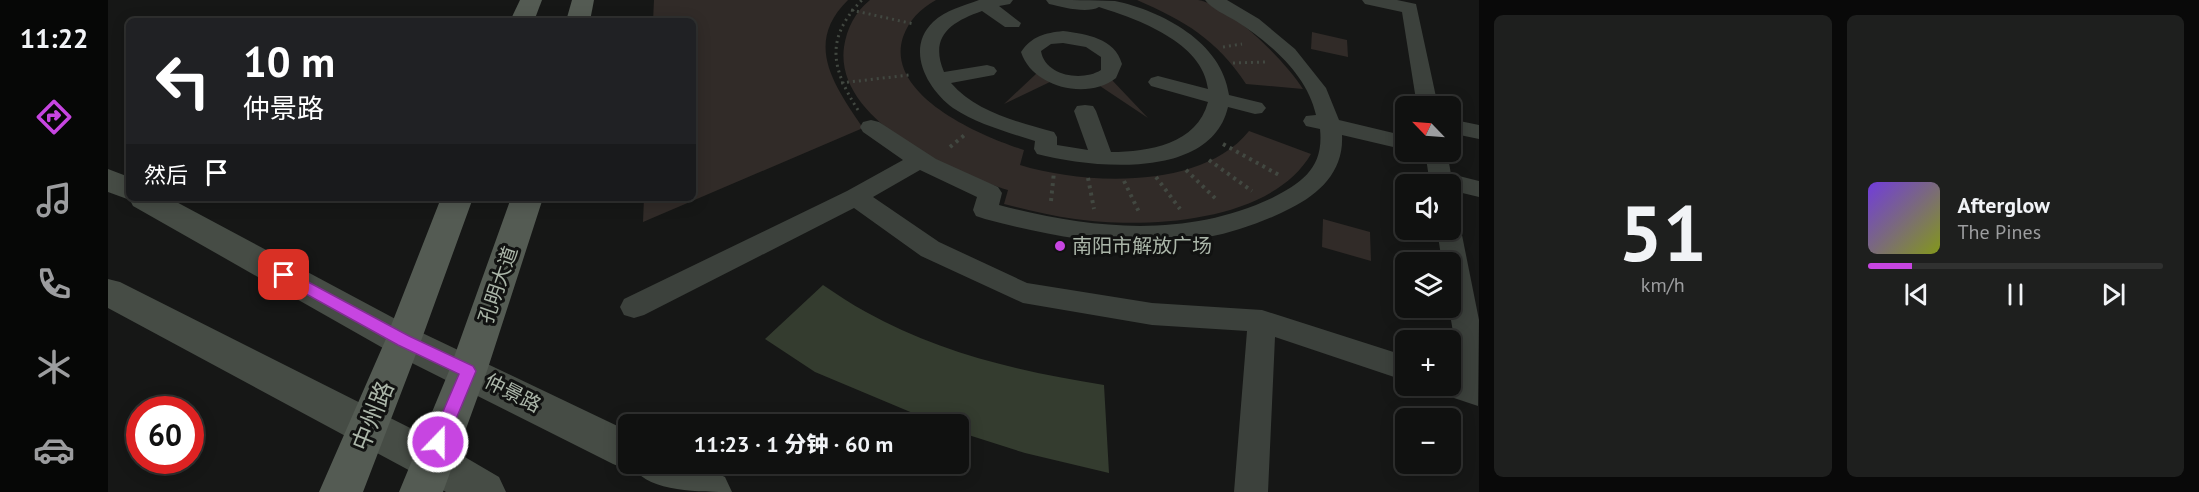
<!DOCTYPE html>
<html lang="zh">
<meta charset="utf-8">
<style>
body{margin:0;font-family:"PT Sans","Noto Sans SC",sans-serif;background:#1e1f1e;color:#f1f3f6;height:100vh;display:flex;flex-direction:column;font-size:22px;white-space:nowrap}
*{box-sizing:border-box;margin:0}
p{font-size:20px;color:#9c9d9f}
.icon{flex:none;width:33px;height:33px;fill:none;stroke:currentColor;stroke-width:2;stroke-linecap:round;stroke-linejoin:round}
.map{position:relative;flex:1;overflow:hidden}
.sheet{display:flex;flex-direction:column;gap:15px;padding:15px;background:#090909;width:720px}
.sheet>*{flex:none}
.banner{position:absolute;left:18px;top:18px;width:570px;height:183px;border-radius:9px;box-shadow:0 3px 15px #0003,0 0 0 2px #303130;background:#202124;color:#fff;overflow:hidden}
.needle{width:39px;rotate:295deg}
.controls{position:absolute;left:1287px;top:96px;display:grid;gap:12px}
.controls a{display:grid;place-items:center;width:66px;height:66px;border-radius:9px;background:#101110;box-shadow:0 3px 15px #0003,0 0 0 2px #303130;font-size:30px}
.speed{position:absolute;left:18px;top:396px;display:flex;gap:12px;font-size:30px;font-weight:700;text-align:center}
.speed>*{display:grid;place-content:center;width:78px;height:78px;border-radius:50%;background:#101110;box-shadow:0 3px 15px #0003,0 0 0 2px #303130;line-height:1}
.speed .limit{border:9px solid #d22;background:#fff;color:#111}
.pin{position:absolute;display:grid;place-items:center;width:51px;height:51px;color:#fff;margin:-26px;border-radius:12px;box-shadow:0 3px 9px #0006}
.me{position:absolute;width:66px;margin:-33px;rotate:22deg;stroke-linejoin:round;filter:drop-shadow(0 0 4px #0008)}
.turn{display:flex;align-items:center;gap:21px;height:126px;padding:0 18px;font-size:27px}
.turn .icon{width:78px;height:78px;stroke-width:2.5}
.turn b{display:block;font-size:42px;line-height:51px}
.then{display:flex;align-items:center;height:57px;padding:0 18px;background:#0003;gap:12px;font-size:22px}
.sheet .widget{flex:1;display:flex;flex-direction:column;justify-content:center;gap:9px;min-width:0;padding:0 21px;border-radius:9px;background:#1e1f1e}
.sheet .dial{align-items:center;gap:0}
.dial b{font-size:78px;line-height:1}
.song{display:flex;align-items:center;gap:18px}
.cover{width:72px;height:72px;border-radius:9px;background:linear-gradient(135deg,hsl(260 70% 55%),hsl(70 70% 35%))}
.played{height:6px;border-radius:3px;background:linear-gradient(90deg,#c745e1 15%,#303130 15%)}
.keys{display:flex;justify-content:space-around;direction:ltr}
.sheet .tiles{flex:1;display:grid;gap:15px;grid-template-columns:repeat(2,1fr)}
.trip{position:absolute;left:510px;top:414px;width:351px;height:60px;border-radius:9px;background:#101110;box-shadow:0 3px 15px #0003,0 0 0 2px #303130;font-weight:800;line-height:60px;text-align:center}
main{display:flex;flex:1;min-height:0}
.dock{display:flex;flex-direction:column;width:108px;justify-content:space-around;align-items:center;background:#060706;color:#9c9d9f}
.dock .icon{width:42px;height:42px}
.dock .current{color:#c745e1}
.dock b{font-size:27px;color:#f1f3f6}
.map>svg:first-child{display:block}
</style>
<main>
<nav class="dock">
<b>11:22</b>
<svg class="icon current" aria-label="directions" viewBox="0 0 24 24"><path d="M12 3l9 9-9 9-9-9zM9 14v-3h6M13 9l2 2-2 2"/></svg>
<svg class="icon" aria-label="music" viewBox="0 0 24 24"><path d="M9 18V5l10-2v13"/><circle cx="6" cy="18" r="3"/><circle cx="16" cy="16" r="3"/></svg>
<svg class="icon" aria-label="phone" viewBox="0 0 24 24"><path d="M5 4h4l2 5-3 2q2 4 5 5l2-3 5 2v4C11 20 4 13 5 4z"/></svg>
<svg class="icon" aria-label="climate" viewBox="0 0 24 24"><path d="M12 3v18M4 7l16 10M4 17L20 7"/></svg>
<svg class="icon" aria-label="car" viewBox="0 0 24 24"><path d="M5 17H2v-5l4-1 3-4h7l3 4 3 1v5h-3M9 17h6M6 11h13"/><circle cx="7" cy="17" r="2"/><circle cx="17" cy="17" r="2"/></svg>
</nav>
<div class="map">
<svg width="1371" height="492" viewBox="0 0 1371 492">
<rect width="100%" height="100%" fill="#161716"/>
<!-- green -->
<g fill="#312b28">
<path d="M546,0H740C695,44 727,86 755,128L535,222L536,198H585V21H545Z"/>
<path d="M762,0H828C812,9 801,20 795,37C776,96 875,137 916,150L912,165C977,185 1094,190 1141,131L1203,154C1163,223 1037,229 967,219C943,216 919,210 896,204L900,190C845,172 726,120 736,47C739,28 747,12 762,0Z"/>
<path d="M1029,0C1048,0 1070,0 1090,0C1122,5 1178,62 1195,89L1138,84C1108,39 1077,21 1029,0Z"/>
<polygon points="1204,32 1239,40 1240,57 1203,49"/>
<polygon points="929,73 944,81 896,104"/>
<polygon points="1002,78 1040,118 986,82"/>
<polygon points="1215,219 1262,232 1263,261 1214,247"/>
</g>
<!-- water -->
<path fill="#343c2f" d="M715,285C729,294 743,304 758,312C831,353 914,372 996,385L1001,473L917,453L851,432L850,424H831L707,372L657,339Z"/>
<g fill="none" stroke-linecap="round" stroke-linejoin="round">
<!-- path-far1 -->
<g stroke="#424841" stroke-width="3" stroke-dasharray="2 4" stroke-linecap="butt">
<polyline points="743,10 806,24"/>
<polyline points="1115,47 1134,44"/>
<polyline points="1125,63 1157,62"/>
<polyline points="733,83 801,75"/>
<path d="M750,110C723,68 717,38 754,0"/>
</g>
<!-- path -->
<g stroke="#424841" stroke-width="4" stroke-dasharray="3 4.5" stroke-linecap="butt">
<polyline points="1115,144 1171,175"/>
<polyline points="842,147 859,133"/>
<polyline points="1101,160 1144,191"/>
<polyline points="1078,170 1109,200"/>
<polyline points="1048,177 1072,209"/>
<polyline points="980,178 986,209"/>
<polyline points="1016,181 1031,212"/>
<polyline points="943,201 946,172"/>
</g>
<!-- street -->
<g fill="#3c413c" fill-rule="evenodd">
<path d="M871,0H905L902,4L891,6L913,23L911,27H897L874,11C843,22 821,36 836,72L879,65L886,67L889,71L886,75L843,83C868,112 910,122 946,132L949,137V145L980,150L966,111L969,106L977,105L985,106L988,111L1003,152C1041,152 1089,144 1100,102L1043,86L1040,82L1043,78L1050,76L1100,89C1095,42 1029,19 991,7C979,14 954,7 941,4L938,0C960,0 986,0 1007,1C1054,11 1114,42 1121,95L1154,103L1158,108L1154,113L1147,114L1120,107C1103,181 983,168 929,154L926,149L927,141C899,132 869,124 845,108C819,89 797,49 825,22C838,10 855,6 871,0Z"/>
<path d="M1097,0H1119L1151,19L1187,49L1218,88L1231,120L1298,136V150L1234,135C1236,170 1213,193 1183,208C1083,260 982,247 877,219L868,216L865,210L869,197L812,170L765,197L831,242L919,283L1044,303L1154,310L1298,356V381L1167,337L1160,492H1126L1139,331L1044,325L915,303L813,256L746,208L536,315L526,318L516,315L512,307L516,299L739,191L795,160L755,132L752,127L755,122L763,120L771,122L828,159L890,187L894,193L891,205C981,229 1077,239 1164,198C1195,182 1216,167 1212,129L1198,126L1195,121L1198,116L1208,115C1199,74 1162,43 1128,21C1118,15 1104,9 1097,0Z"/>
<polygon points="1254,0 1289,0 1308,4 1330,106 1309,106 1294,12 1257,4"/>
<path d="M955,31C978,34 1007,38 1014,64L1008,78C979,101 924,87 913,52C924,36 937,33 955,31ZM955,43L978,47L993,57V70C974,82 937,76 933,51L943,44Z"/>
<polygon points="1342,119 1371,125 1371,139 1342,133"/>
<polygon points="1317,152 1339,152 1343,174 1371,181 1371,197 1342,190 1342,184 1322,184"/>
<polygon points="1342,221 1350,224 1353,230 1371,320 1370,406 1331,393 1328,386 1342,386 1342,371 1352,374 1341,308 1342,262 1334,262 1329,230 1342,230"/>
</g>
<!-- secondary -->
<g fill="#464c45" fill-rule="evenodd">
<path d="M0,169L21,177V198H61L308,330L520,431V464H588L617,477L624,492C593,492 541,492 526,468L520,470L505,464L282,352L25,206L22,200L0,192Z"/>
<polygon points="0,279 12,282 338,446 391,477 398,492 338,492 308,474 0,308"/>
</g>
<!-- primary -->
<g fill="#545b53" fill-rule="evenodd">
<polygon points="412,0 434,0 426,21 402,21"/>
<polygon points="464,0 486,0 482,21 458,21"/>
<polygon points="333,198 365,198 313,341 255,492 211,492 277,341"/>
<polygon points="403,198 435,198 379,371 335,492 291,492 341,371"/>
</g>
</g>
<!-- route -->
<polygon fill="#c745e1" stroke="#812d92" stroke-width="1.5" points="176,269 301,336 365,366 368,371 336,448 330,450 324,448 322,442 351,374 290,345 171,279 168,275 171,271"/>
<!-- markers -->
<circle fill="#c745e1" stroke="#111211" stroke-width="2" cx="952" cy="246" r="6"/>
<g text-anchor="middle" stroke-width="6" stroke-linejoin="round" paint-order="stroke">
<!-- poi labels -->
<g font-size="20" fill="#abb6a9" stroke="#111211" text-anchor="start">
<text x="964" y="253">南阳市解放广场</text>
</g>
<!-- street labels -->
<g font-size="20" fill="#abb6a9" stroke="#111211">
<text transform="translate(390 285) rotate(-71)" y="7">孔明大道</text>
<text transform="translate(405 393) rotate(27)" y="7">仲景路</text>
</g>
<!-- near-street labels -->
<g font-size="24" fill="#abb6a9" stroke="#111211">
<text transform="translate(265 416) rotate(-68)" y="8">中州路</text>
</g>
</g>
</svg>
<div class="controls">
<a><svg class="needle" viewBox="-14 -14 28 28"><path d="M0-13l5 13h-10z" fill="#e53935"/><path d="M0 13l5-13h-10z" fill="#9c9d9f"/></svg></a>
<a><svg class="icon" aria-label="sound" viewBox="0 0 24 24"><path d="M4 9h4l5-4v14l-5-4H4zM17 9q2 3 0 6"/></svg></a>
<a><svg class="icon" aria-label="layers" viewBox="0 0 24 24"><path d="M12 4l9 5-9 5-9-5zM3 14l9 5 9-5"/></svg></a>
<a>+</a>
<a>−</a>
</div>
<div class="speed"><div class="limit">60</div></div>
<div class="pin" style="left:176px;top:275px;background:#d93025"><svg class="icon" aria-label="arrive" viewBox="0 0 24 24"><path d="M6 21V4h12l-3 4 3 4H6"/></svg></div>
<svg class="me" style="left:330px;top:442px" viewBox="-20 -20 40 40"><circle r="17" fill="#c745e1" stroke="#fff" stroke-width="3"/><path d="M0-11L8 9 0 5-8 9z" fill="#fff"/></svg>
<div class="trip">11:23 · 1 分钟 · 60 m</div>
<div class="banner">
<div class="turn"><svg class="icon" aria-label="left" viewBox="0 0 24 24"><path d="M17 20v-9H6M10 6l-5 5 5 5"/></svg><div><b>10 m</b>仲景路</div></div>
<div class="then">然后<svg class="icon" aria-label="arrive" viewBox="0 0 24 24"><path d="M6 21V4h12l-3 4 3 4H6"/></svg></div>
</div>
</div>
<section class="sheet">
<div class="tiles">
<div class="widget dial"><b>51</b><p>km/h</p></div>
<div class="widget">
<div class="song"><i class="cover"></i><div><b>Afterglow</b><p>The Pines</p></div></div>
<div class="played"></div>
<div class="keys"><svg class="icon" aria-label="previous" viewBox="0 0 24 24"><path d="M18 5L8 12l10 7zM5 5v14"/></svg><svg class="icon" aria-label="pause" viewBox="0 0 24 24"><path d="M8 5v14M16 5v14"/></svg><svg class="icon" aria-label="next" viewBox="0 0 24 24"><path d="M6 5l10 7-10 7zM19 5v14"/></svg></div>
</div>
</div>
</section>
</main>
